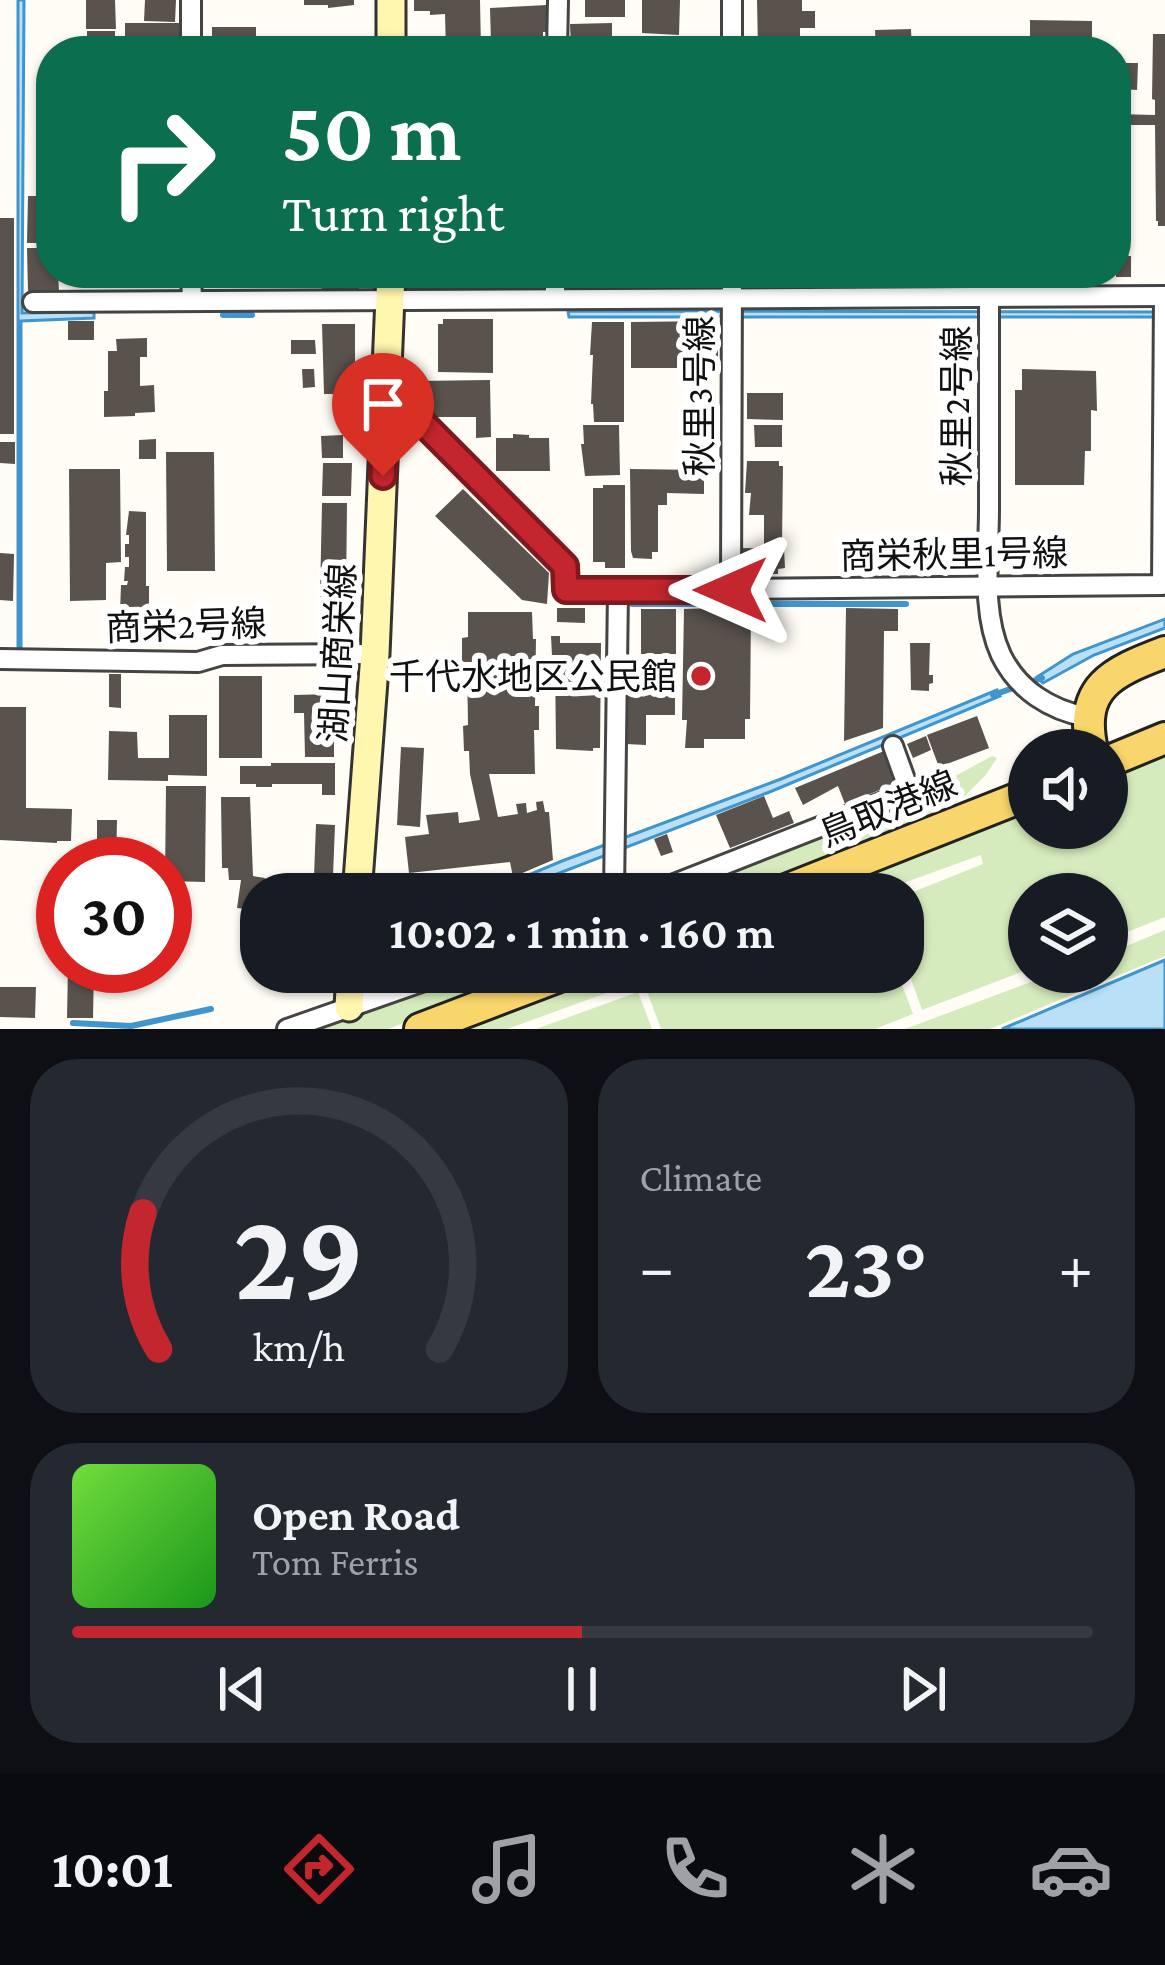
<!DOCTYPE html>
<meta charset="utf-8">
<style>
body{margin:0;font-family:"Crimson Pro","Noto Sans JP",serif;background:#242831;color:#f1f3f6;height:100vh;display:flex;flex-direction:column;font-size:45px;white-space:nowrap}
*{box-sizing:border-box;margin:0}
p{font-size:39px;color:#9ea1a6}
.icon{flex:none;width:66px;height:66px;fill:none;stroke:currentColor;stroke-width:2;stroke-linecap:round;stroke-linejoin:round}
.map{position:relative;height:1029px;overflow:hidden}
.panel{display:flex;flex-direction:column;gap:30px;padding:30px;background:#0d0f14;flex:1}
.panel>*{flex:none}
.guide{position:absolute;left:36px;top:36px;width:1095px;height:252px;border-radius:48px;box-shadow:0 3px 9px #0004;background:#0b6e4f;color:#fff;overflow:hidden}
.tools{position:absolute;left:1008px;top:729px;display:grid;gap:24px}
.tools a{display:grid;place-items:center;width:120px;height:120px;border-radius:50%;background:#171b24;box-shadow:0 3px 9px #0004;font-size:60px}
.speed{position:absolute;left:36px;top:837px;display:flex;gap:24px;font-size:60px;font-weight:700;text-align:center}
.speed>*{display:grid;place-content:center;width:156px;height:156px;border-radius:50%;background:#171b24;box-shadow:0 3px 9px #0004;line-height:1}
.speed .limit{border:18px solid #d22;background:#fff;color:#111}
.pin{position:absolute;display:grid;place-items:center;width:102px;height:102px;color:#fff;margin:-123px -51px;border-radius:50% 50% 50% 0;rotate:-45deg;box-shadow:0 0 12px #0007}
.pin .icon{rotate:45deg}
.me{position:absolute;width:132px;margin:-66px;rotate:270deg;stroke-linejoin:round;filter:drop-shadow(0 0 9px #0008)}
.turn{display:flex;align-items:center;gap:42px;height:252px;padding:0 48px;font-size:54px}
.turn .icon{width:156px;height:156px;stroke-width:2.5}
.turn b{display:block;font-size:84px;line-height:102px}
.big{font-size:90px;font-weight:700;line-height:1.1}
.panel .tile{flex:1;display:flex;flex-direction:column;justify-content:center;gap:18px;min-width:0;padding:0 42px;border-radius:48px;background:#242831}
.panel .dial{align-items:center;gap:0}
.dial svg{height:312px;overflow:visible;fill:none;stroke:#363941;stroke-width:7;stroke-linecap:round;text-anchor:middle}
.dial text{fill:#f1f3f6;stroke:none}
.song{display:flex;align-items:center;gap:36px}
.cover{width:144px;height:144px;border-radius:18px;background:linear-gradient(135deg,hsl(100 70% 55%),hsl(120 70% 35%))}
.played{height:12px;border-radius:6px;background:linear-gradient(90deg,#c4262e 50%,#363941 50%)}
.keys{display:flex;justify-content:space-around;direction:ltr}
.heat{display:flex;justify-content:space-between;align-items:center;font-size:66px;direction:ltr}
.panel .tiles{flex:1;display:grid;gap:30px;grid-template-columns:1fr 1fr}
.tile:last-child{grid-column:span 2}
.trip{position:absolute;left:240px;top:873px;width:684px;height:120px;border-radius:48px;background:#171b24;box-shadow:0 3px 9px #0004;font-weight:700;line-height:120px;text-align:center}
.dock{display:flex;height:192px;justify-content:space-around;align-items:center;background:#090b0e;color:#9ea1a6}
.dock .icon{width:84px;height:84px}
.dock .on{color:#c4262e}
.dock b{font-size:54px;color:#f1f3f6}
.map>svg:first-child{display:block}
</style>
<div class="map">
<svg width="1165" height="1029" viewBox="0 0 1165 1029">
<rect width="100%" height="100%" fill="#fffdf5"/>
<!-- green -->
<g fill="#d5ebbd">
<polygon points="1165,750 1165,917 1107,940 1107,894 1029,894 1029,969 922,1010 903,956 903,896 983,864 981,855 873,894 805,894 1029,806 1029,828 1107,828 1107,772"/>
<polygon points="992,756 997,758 985,776 961,800 917,824 743,894 681,894 904,804"/>
<polygon points="1165,930 1165,956 990,1029 905,1029 1057,972 1107,972 1107,954"/>
<polygon points="473,972 539,972 388,1029 317,1029"/>
<polygon points="605,972 631,972 634,983 507,1029 448,1029"/>
<polygon points="692,972 897,972 913,1014 875,1029 661,1029 646,989"/>
<polygon points="638,992 652,1029 536,1029"/>
</g>
<!-- water -->
<g fill="#b9e0f7" stroke="#3f96cf" stroke-width="3">
<polygon points="18,0 24,0 22,313 94,312 94,318 21,321 21,649 18,650"/>
<polygon points="568,311 1165,312 1165,317 569,317"/>
<polygon points="1165,619 1165,628 1094,655 1043,683 1037,677 1073,654"/>
<polygon points="997,690 1000,696 772,791 505,894 483,894 562,861 781,779"/>
<polygon points="1165,960 1165,1029 1002,1029"/>
</g>
<g fill="none" stroke-linecap="round" stroke-linejoin="round">
<!-- stream -->
<g stroke="#3f96cf" stroke-width="6">
<polyline points="223,315 252,315"/>
<polyline points="632,604 906,604"/>
<polyline points="993,695 1042,678"/>
<polyline points="280,985 311,972"/>
<polyline points="73,1023 131,1026 211,1009"/>
</g>
</g>
<!-- building -->
<g fill="#5a524d">
<polygon points="86,0 115,0 116,29 86,29"/>
<polygon points="145,0 176,0 175,22 144,21"/>
<polygon points="304,0 354,0 354,5 328,8 328,5 304,5"/>
<polygon points="414,0 480,0 481,51 446,51 445,14 430,15 430,11 414,11"/>
<rect x="585" y="0" width="40" height="17"/>
<polygon points="642,0 680,0 679,35 642,33"/>
<polygon points="757,0 802,0 802,11 815,11 815,28 800,28 800,50 758,50"/>
<polygon points="547,5 548,32 543,32 543,36 519,38 519,43 491,43 490,8"/>
<polygon points="1030,20 1092,21 1092,51 1030,51"/>
<polygon points="125,23 179,23 179,47 163,47 163,51 125,51"/>
<polygon points="612,23 612,41 624,41 624,46 571,47 570,24"/>
<polygon points="212,27 256,27 256,47 212,46"/>
<polygon points="911,29 912,51 876,51 875,30"/>
<rect x="87" y="31" width="28" height="20"/>
<polygon points="1153,34 1165,34 1165,226 1158,226 1158,221 1156,221 1155,125 1116,125 1116,114 1155,115 1155,100 1152,99"/>
<polygon points="1120,63 1138,63 1137,90 1120,89"/>
<polygon points="28,196 51,196 51,243 27,243"/>
<rect x="0" y="218" width="14" height="216"/>
<polygon points="27,248 51,248 51,273 58,273 59,291 28,292"/>
<rect x="1116" y="256" width="15" height="21"/>
<polygon points="322,273 358,273 359,291 322,291"/>
<polygon points="415,273 480,273 480,281 415,282"/>
<polygon points="443,319 493,319 493,373 438,372 438,324 443,324"/>
<rect x="68" y="321" width="26" height="19"/>
<polygon points="718,321 718,368 631,368 631,322"/>
<polygon points="592,322 624,322 624,422 594,422 593,404 591,404 593,355 590,355"/>
<polygon points="322,324 355,324 355,394 324,394"/>
<polygon points="147,338 147,357 140,357 140,386 154,385 155,412 135,413 135,416 104,417 104,391 108,391 108,351 117,351 116,339"/>
<polygon points="291,340 315,340 316,354 291,354"/>
<polygon points="302,369 314,369 315,387 303,388"/>
<polygon points="1022,369 1096,371 1097,411 1091,410 1091,451 1085,451 1084,485 1015,485 1015,390 1022,390"/>
<polygon points="490,380 491,437 476,438 476,417 431,417 429,408 417,408 417,381"/>
<polygon points="747,393 783,393 783,420 747,419"/>
<polygon points="583,425 619,425 620,475 585,476 581,444 584,444"/>
<polygon points="754,425 782,425 782,447 755,447"/>
<polygon points="513,434 529,435 529,438 549,438 550,471 496,471 496,438 513,438"/>
<polygon points="343,435 343,458 322,458 321,436"/>
<polygon points="156,439 156,459 139,459 139,440"/>
<polygon points="0,442 15,442 15,464 0,463"/>
<polygon points="166,452 214,452 215,571 167,571"/>
<polygon points="747,461 779,461 779,466 783,466 782,544 764,545 764,515 749,515 751,493 745,493"/>
<polygon points="323,463 352,463 351,496 322,496"/>
<polygon points="69,469 120,469 121,562 106,563 106,600 70,601"/>
<polygon points="630,469 704,470 704,494 667,493 667,505 658,505 658,552 652,552 652,559 633,558 631,551"/>
<polygon points="603,485 625,485 625,568 605,568 605,562 593,562 593,488 603,488"/>
<polygon points="463,489 549,573 547,604 522,600 435,516"/>
<polygon points="322,503 347,503 346,598 320,597"/>
<polygon points="129,511 146,512 146,586 149,586 149,612 120,612 121,585 127,585 128,581 124,581 125,567 129,567 129,557 125,557 125,544 129,544 129,535 126,535"/>
<polygon points="740,548 784,549 785,568 778,569 778,574 767,574 767,577 751,577 740,566"/>
<polygon points="0,553 14,554 13,601 0,600"/>
<polygon points="751,607 750,719 745,719 745,739 704,739 704,748 685,748 687,720 682,720 684,609"/>
<polygon points="557,608 585,608 585,623 557,622"/>
<polygon points="846,608 898,609 898,631 884,631 883,728 844,741"/>
<rect x="641" y="609" width="35" height="45"/>
<polygon points="468,612 532,612 533,639 536,639 535,706 539,706 539,730 534,730 535,774 489,774 498,817 518,814 516,804 526,803 527,813 537,810 536,802 543,801 545,812 549,812 553,860 513,877 510,862 409,873 405,837 429,834 426,815 458,812 459,823 480,820 470,774 469,751 464,751 463,726 468,725 467,664 462,665 462,638 468,637"/>
<polygon points="551,636 560,636 560,643 601,643 600,748 593,748 593,751 556,749 555,657 552,656"/>
<polygon points="910,643 930,643 929,675 933,675 933,683 929,684 929,691 911,690"/>
<polygon points="643,664 649,664 649,673 675,673 675,715 646,715 646,745 626,744 627,681 634,681 635,672 643,672"/>
<polygon points="109,674 121,674 121,708 109,707"/>
<rect x="219" y="676" width="43" height="82"/>
<polygon points="334,694 334,757 305,757 304,713 294,713 294,695"/>
<polygon points="0,707 26,707 26,808 72,809 71,841 57,841 57,843 0,840"/>
<polygon points="169,715 207,715 207,776 168,775 168,781 108,780 109,731 137,732 138,758 169,758"/>
<polygon points="977,716 989,748 939,767 927,735"/>
<polygon points="926,736 931,750 913,758 907,744"/>
<polygon points="401,747 424,748 420,827 397,825"/>
<polygon points="884,751 897,783 845,804 838,786 803,805 795,788"/>
<polygon points="271,763 335,763 335,795 322,795 322,784 272,784 272,787 256,787 256,784 240,784 240,766 271,766"/>
<polygon points="166,786 206,786 205,882 165,881"/>
<polygon points="764,796 773,818 789,811 794,823 730,848 716,815"/>
<polygon points="221,797 250,797 253,876 265,878 264,885 281,888 280,894 261,894 261,911 237,908 241,880 229,880 228,868 222,868"/>
<polygon points="97,820 117,820 116,864 97,864"/>
<polygon points="316,824 335,825 333,876 314,876"/>
<polygon points="667,834 673,852 661,856 654,839"/>
<polygon points="445,877 481,877 481,892 445,894"/>
<polygon points="68,966 94,966 93,1018 67,1018"/>
<polygon points="0,987 36,987 35,1018 0,1017"/>
</g>
<g fill="none" stroke-linecap="round" stroke-linejoin="round">
<!-- street casing -->
<g stroke="#444" stroke-width="24">
<g id="street">
<polyline points="191,0 191,51"/>
<polyline points="732,0 732,51"/>
<polyline points="557,51 558,0"/>
<polyline points="191,273 192,301"/>
<path d="M989,297C989,368 989,439 989,509C989,556 981,612 1001,655C1018,690 1050,710 1087,717"/>
<polyline points="555,299 555,273"/>
<polyline points="33,302 1165,296"/>
<polyline points="387,387 565,566 566,590 618,590"/>
<polyline points="731,590 732,273"/>
<polyline points="0,659 198,662 222,655 375,654"/>
<polyline points="614,894 618,590 1162,585 1164,296"/>
<polyline points="649,894 896,797 906,782 893,746"/>
<polyline points="287,1029 450,972"/>
</g>
</g>
<!-- secondary casing -->
<g stroke="#333" stroke-width="33">
<g id="secondary">
<polyline points="391,51 391,0"/>
<polyline points="357,894 375,654 391,273"/>
<polyline points="349,1007 351,972"/>
</g>
</g>
<!-- primary casing -->
<g stroke="#222" stroke-width="36">
<g id="primary">
<path d="M1092,750C1078,687 1112,672 1165,652"/>
<polyline points="1107,762 1165,738"/>
<polyline points="776,894 1029,794"/>
<polyline points="420,1029 570,972"/>
</g>
</g>
<!-- street -->
<use href="#street" stroke="#fff" stroke-width="18"/>
<!-- secondary -->
<use href="#secondary" stroke="#fff6b0" stroke-width="27"/>
<!-- primary -->
<use href="#primary" stroke="#f9d66b" stroke-width="30"/>
</g>
<g fill="none" stroke-linecap="round" stroke-linejoin="round">
<!-- route casing -->
<g stroke="#7f191e" stroke-width="30">
<polyline id="route" points="383,476 387,387 565,566 566,590 731,590"/>
</g>
<!-- route -->
<use href="#route" stroke="#c4262e" stroke-width="21"/>
</g>
<!-- markers -->
<circle fill="#c4262e" stroke="#fff" stroke-width="4.5" cx="701" cy="676" r="12"/>
<g text-anchor="middle" stroke-width="12" stroke-linejoin="round" paint-order="stroke">
<!-- street labels -->
<g font-size="36" fill="#111" stroke="#fff">
<text transform="translate(699 396) rotate(-90)" y="13">秋里3号線</text>
<text transform="translate(956 406) rotate(-90)" y="13">秋里2号線</text>
<text transform="translate(954 554) rotate(-1)" y="13">商栄秋里1号線</text>
<text transform="translate(186 625) rotate(-2)" y="13">商栄2号線</text>
<text transform="translate(337 653) rotate(-87)" y="13">湖山商栄線</text>
<text transform="translate(888 808) rotate(-22)" y="13">鳥取港線</text>
</g>
<!-- poi labels -->
<g font-size="36" fill="#111" stroke="#fff" text-anchor="end">
<text x="677" y="689">千代水地区公民館</text>
</g>
</g>
</svg>
<div class="tools">
<a><svg class="icon" aria-label="sound" viewBox="0 0 24 24"><path d="M4 9h4l5-4v14l-5-4H4zM17 9q2 3 0 6"/></svg></a>
<a><svg class="icon" aria-label="layers" viewBox="0 0 24 24"><path d="M12 4l9 5-9 5-9-5zM3 14l9 5 9-5"/></svg></a>
</div>
<div class="speed"><div class="limit">30</div></div>
<div class="pin" style="left:383px;top:476px;background:#d93025"><svg class="icon" aria-label="arrive" viewBox="0 0 24 24"><path d="M6 21V4h12l-3 4 3 4H6"/></svg></div>
<svg class="me" style="left:731px;top:590px" viewBox="-20 -20 40 40"><path d="M0-17L14 15 0 8-14 15z" fill="#c4262e" stroke="#fff" stroke-width="4"/></svg>
<div class="trip">10:02 · 1 min · 160 m</div>
<div class="guide">
<div class="turn"><svg class="icon" aria-label="right" viewBox="0 0 24 24"><path d="M7 20v-9h11M14 6l5 5-5 5"/></svg><div><b>50 m</b>Turn right</div></div>
</div>
</div>
<section class="panel">
<div class="tiles">
<div class="tile dial"><svg viewBox="0 0 100 80">
<path d="M14 69A42 42 0 1 1 86 69"/>
<path d="M14 69A42 42 0 0 1 10 34" stroke="#c4262e"/>
<text x="50" y="56" font-size="32" font-weight="700">29</text>
<text x="50" y="72" font-size="11">km/h</text>
</svg></div>
<div class="tile"><p>Climate</p>
<div class="heat"><a>−</a><b class="big">23°</b><a>+</a></div>
</div>
<div class="tile">
<div class="song"><i class="cover"></i><div><b>Open Road</b><p>Tom Ferris</p></div></div>
<div class="played"></div>
<div class="keys"><svg class="icon" aria-label="previous" viewBox="0 0 24 24"><path d="M18 5L8 12l10 7zM5 5v14"/></svg><svg class="icon" aria-label="pause" viewBox="0 0 24 24"><path d="M8 5v14M16 5v14"/></svg><svg class="icon" aria-label="next" viewBox="0 0 24 24"><path d="M6 5l10 7-10 7zM19 5v14"/></svg></div>
</div>
</div>
</section>
<nav class="dock">
<b>10:01</b>
<svg class="icon on" aria-label="directions" viewBox="0 0 24 24"><path d="M12 3l9 9-9 9-9-9zM9 14v-3h6M13 9l2 2-2 2"/></svg>
<svg class="icon" aria-label="music" viewBox="0 0 24 24"><path d="M9 18V5l10-2v13"/><circle cx="6" cy="18" r="3"/><circle cx="16" cy="16" r="3"/></svg>
<svg class="icon" aria-label="phone" viewBox="0 0 24 24"><path d="M5 4h4l2 5-3 2q2 4 5 5l2-3 5 2v4C11 20 4 13 5 4z"/></svg>
<svg class="icon" aria-label="climate" viewBox="0 0 24 24"><path d="M12 3v18M4 7l16 10M4 17L20 7"/></svg>
<svg class="icon" aria-label="car" viewBox="0 0 24 24"><path d="M5 17H2v-5l4-1 3-4h7l3 4 3 1v5h-3M9 17h6M6 11h13"/><circle cx="7" cy="17" r="2"/><circle cx="17" cy="17" r="2"/></svg>
</nav>
